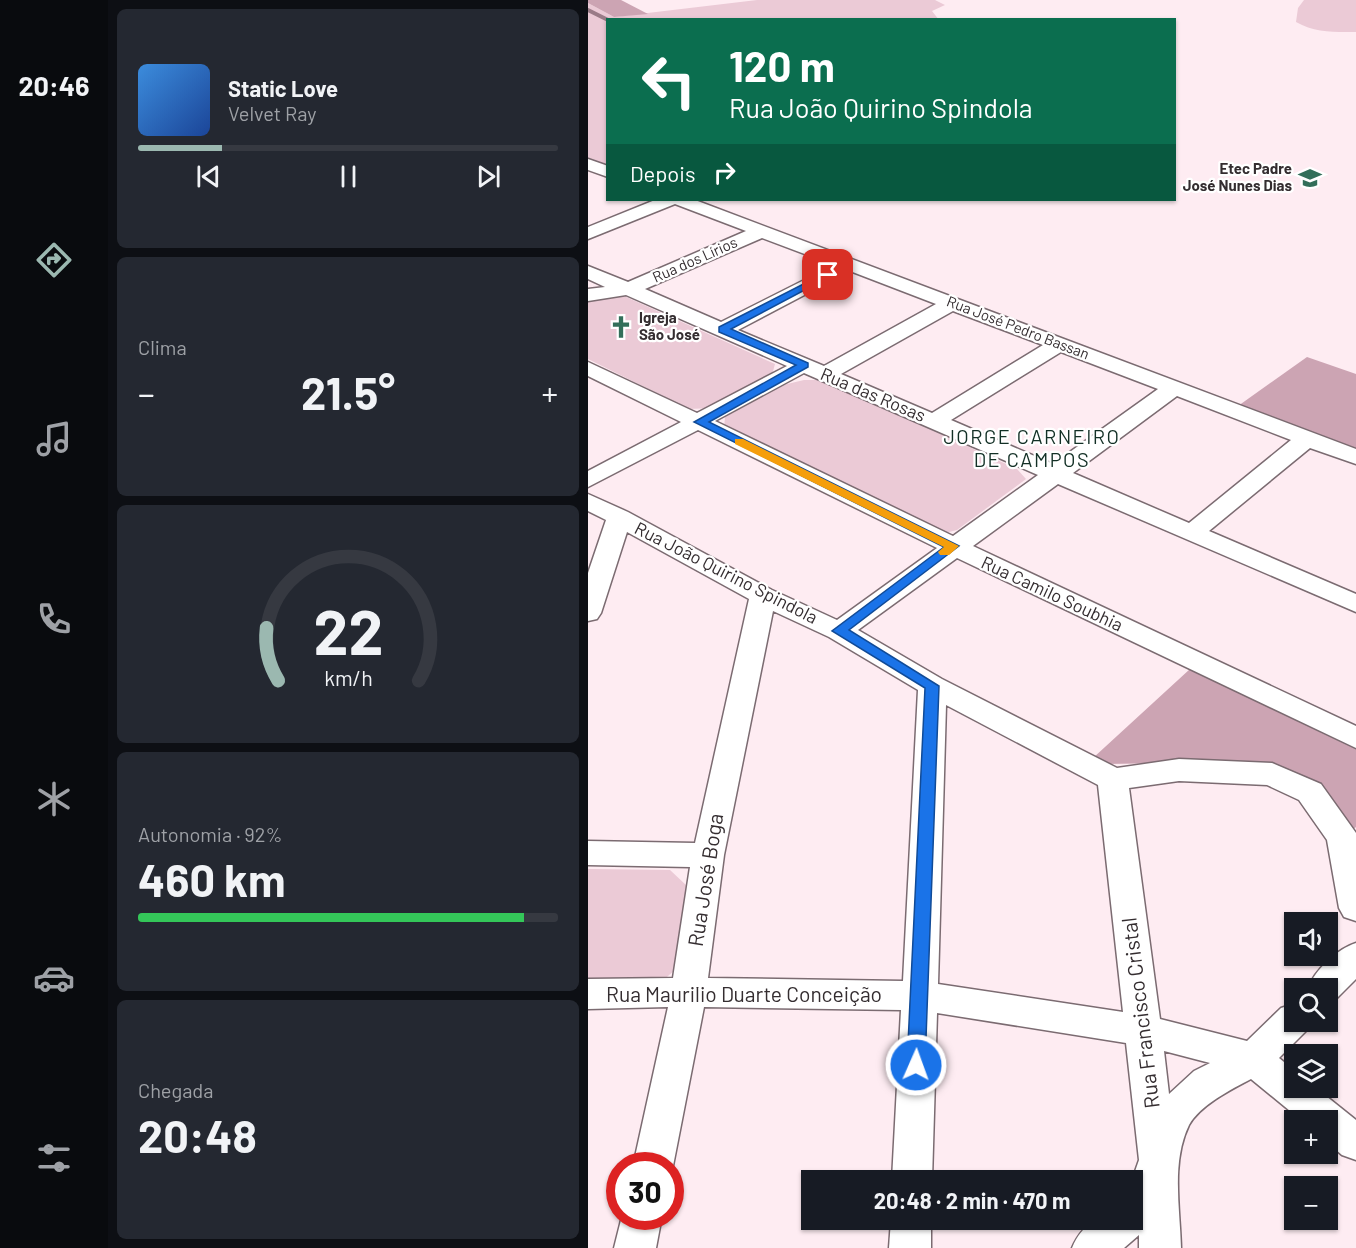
<!DOCTYPE html>
<html lang="pt">
<meta charset="utf-8">
<style>
body{margin:0;font-family:Barlow,sans-serif;background:#242831;color:#f1f3f6;height:100vh;display:flex;flex-direction:column;font-size:22px;white-space:nowrap}
*{box-sizing:border-box;margin:0}
p{font-size:20px;color:#9ea1a6}
.icon{flex:none;width:33px;height:33px;fill:none;stroke:currentColor;stroke-width:2;stroke-linecap:round;stroke-linejoin:round}
.map{position:relative;flex:1;overflow:hidden}
.side{display:flex;flex-direction:column;gap:9px;padding:9px;background:#0d0f14;width:480px}
.side>*{flex:none}
.guide{position:absolute;left:18px;top:18px;width:570px;height:183px;border-radius:0px;box-shadow:0 2px 4px #0004;background:#0b6e4f;color:#fff;overflow:hidden}
.buttons{position:absolute;left:696px;top:912px;display:grid;gap:12px}
.buttons a{display:grid;place-items:center;width:54px;height:54px;border-radius:0px;background:#171b24;box-shadow:0 2px 4px #0004;font-size:30px}
.speed{position:absolute;left:18px;top:1152px;display:flex;gap:12px;font-size:30px;font-weight:700;text-align:center}
.speed>*{display:grid;place-content:center;width:78px;height:78px;border-radius:50%;background:#171b24;box-shadow:0 2px 4px #0004;line-height:1}
.speed .limit{border:9px solid #d22;background:#fff;color:#111}
.pin{position:absolute;display:grid;place-items:center;width:51px;height:51px;color:#fff;margin:-26px;border-radius:12px;box-shadow:0 3px 9px #0006}
.me{position:absolute;width:66px;margin:-33px;rotate:2deg;stroke-linejoin:round;filter:drop-shadow(0 0 4px #0008)}
.turn{display:flex;align-items:center;gap:21px;height:126px;padding:0 24px;font-size:27px}
.turn .icon{width:78px;height:78px;stroke-width:2.5}
.turn b{display:block;font-size:42px;line-height:51px}
.then{display:flex;align-items:center;height:57px;padding:0 24px;background:#0003;gap:12px;font-size:22px}
.big{font-size:45px;font-weight:700;line-height:1.1}
.side .card{flex:1;display:flex;flex-direction:column;justify-content:center;gap:9px;min-width:0;padding:0 21px;border-radius:9px;background:#242831}
.side .dial{align-items:center;gap:0}
.dial svg{height:156px;overflow:visible;fill:none;stroke:#363941;stroke-width:7;stroke-linecap:round;text-anchor:middle}
.dial text{fill:#f1f3f6;stroke:none}
.song{display:flex;align-items:center;gap:18px}
.cover{width:72px;height:72px;border-radius:9px;background:linear-gradient(135deg,hsl(210 70% 55%),hsl(220 70% 35%))}
.played{height:6px;border-radius:3px;background:linear-gradient(90deg,#9bb8b0 20%,#363941 20%)}
.keys{display:flex;justify-content:space-around;direction:ltr}
.heat{display:flex;justify-content:space-between;align-items:center;font-size:33px;direction:ltr}
.charge{height:9px;border-radius:4px;background:linear-gradient(90deg,#34c759 92%,#363941 0)}
.trip{position:absolute;left:213px;top:1170px;width:342px;height:60px;border-radius:0px;background:#171b24;box-shadow:0 2px 4px #0004;font-weight:700;line-height:60px;text-align:center}
main{display:flex;flex:1;min-height:0}
.menu{display:flex;flex-direction:column;width:108px;justify-content:space-around;align-items:center;background:#090b0e;color:#9ea1a6}
.menu .icon{width:42px;height:42px}
.menu .selected{color:#9bb8b0}
.menu b{font-size:27px;color:#f1f3f6}
.map>svg:first-child{display:block}
</style>
<main>
<nav class="menu">
<b>20:46</b>
<svg class="icon selected" aria-label="directions" viewBox="0 0 24 24"><path d="M12 3l9 9-9 9-9-9zM9 14v-3h6M13 9l2 2-2 2"/></svg>
<svg class="icon" aria-label="music" viewBox="0 0 24 24"><path d="M9 18V5l10-2v13"/><circle cx="6" cy="18" r="3"/><circle cx="16" cy="16" r="3"/></svg>
<svg class="icon" aria-label="phone" viewBox="0 0 24 24"><path d="M5 4h4l2 5-3 2q2 4 5 5l2-3 5 2v4C11 20 4 13 5 4z"/></svg>
<svg class="icon" aria-label="climate" viewBox="0 0 24 24"><path d="M12 3v18M4 7l16 10M4 17L20 7"/></svg>
<svg class="icon" aria-label="car" viewBox="0 0 24 24"><path d="M5 17H2v-5l4-1 3-4h7l3 4 3 1v5h-3M9 17h6M6 11h13"/><circle cx="7" cy="17" r="2"/><circle cx="17" cy="17" r="2"/></svg>
<svg class="icon" aria-label="filters" viewBox="0 0 24 24"><path d="M4 7h16M4 17h16"/><circle cx="9" cy="7" r="2"/><circle cx="15" cy="17" r="2"/></svg>
</nav>
<section class="side">
<div class="card">
<div class="song"><i class="cover"></i><div><b>Static Love</b><p>Velvet Ray</p></div></div>
<div class="played"></div>
<div class="keys"><svg class="icon" aria-label="previous" viewBox="0 0 24 24"><path d="M18 5L8 12l10 7zM5 5v14"/></svg><svg class="icon" aria-label="pause" viewBox="0 0 24 24"><path d="M8 5v14M16 5v14"/></svg><svg class="icon" aria-label="next" viewBox="0 0 24 24"><path d="M6 5l10 7-10 7zM19 5v14"/></svg></div>
</div>
<div class="card"><p>Clima</p>
<div class="heat"><a>−</a><b class="big">21.5°</b><a>+</a></div>
</div>
<div class="card dial"><svg viewBox="0 0 100 80">
<path d="M14 69A42 42 0 1 1 86 69"/>
<path d="M14 69A42 42 0 0 1 8 42" stroke="#9bb8b0"/>
<text x="50" y="56" font-size="32" font-weight="700">22</text>
<text x="50" y="72" font-size="11">km/h</text>
</svg></div>
<div class="card"><p>Autonomia · 92%</p><b class="big">460 km</b><div class="charge"></div></div>
<div class="card"><p>Chegada</p><b class="big">20:48</b></div>
</section>
<div class="map">
<svg width="768" height="1248" viewBox="0 0 768 1248">
<rect width="100%" height="100%" fill="#feecf2"/>
<!-- green -->
<g fill="#ebcad6">
<polygon points="169,0 347,0 357,5 344,11 351,20 20,20 19,167 0,160 0,3 26,17"/>
<path d="M716,0H768V32C746,32 727,33 708,22L710,8Z"/>
<polygon points="17,294 36,296 187,364 184,375 124,408 101,409 0,359 0,297"/>
<polygon points="216,380 235,380 429,469 438,479 369,530 357,533 136,428 137,417 195,385"/>
<polygon points="0,869 82,870 99,886 88,969 72,983 0,982"/>
</g>
<!-- forest -->
<g fill="#cca4b3">
<polygon points="0,0 33,0 60,14 26,17 0,3"/>
<polygon points="719,357 768,374 768,449 650,406"/>
<polygon points="602,669 768,748 768,827 760,834 727,790 590,763 516,764 505,758"/>
</g>
<g fill="none" stroke-linecap="round" stroke-linejoin="round">
<!-- stream -->
<polyline stroke="#997b87" stroke-width="4" points="0,10 20,20"/>
<!-- minor casing -->
<g stroke="#7b6b71" stroke-width="3">
<g id="minor">
<polygon points="0,159 20,166 20,177 0,170"/>
<path d="M67,200H107L768,449V464L722,448L621,531L768,594V612L470,484L385,546L768,726V748L369,558L270,630L354,679L529,768L591,759L684,763L733,784L768,833V921L756,917L751,908L739,840L711,800L679,785L591,781L541,788L572,1019L659,1041L693,1008L706,1004V1022H723L719,1030L691,1058L706,1070V1088H728L768,1120V1160L754,1155L740,1143V1120H713L663,1079C644,1089 612,1105 601,1125C583,1162 592,1208 593,1248H551V1235L536,1248H484C498,1216 514,1220 544,1220V1180L551,1160L538,1043L349,1013L344,1180H304L313,1010L116,1007L85,1166L82,1171V1166H45L80,1007L0,1009V979L85,978L102,867L0,865V841L107,843L161,599L39,532L13,613L9,619L0,621V573L18,520L0,511V494L40,512L184,590L249,620L349,548L110,430L0,487V471L93,422L0,376V362L109,413L199,366L38,295L0,301V289L17,287L0,279V266L40,282L158,231L87,204L0,239V227ZM174,238L246,265L133,322L57,289ZM262,271L348,304L236,366L150,330ZM365,311L455,345L344,413L253,374ZM473,352L570,389L465,464L363,420ZM216,373L450,475L365,536L127,421ZM589,396L703,440L601,523L485,473ZM185,611L241,637L330,690L315,981L120,978L136,855ZM358,705L510,785L535,1012L350,984ZM576,1051L622,1063L606,1071L581,1094Z"/>
<path d="M768,943V979L749,998L740,1002V988H720C727,970 749,949 768,943Z"/>
<polygon points="34,1216 74,1216 68,1248 26,1248"/>
<polygon points="303,1220 343,1220 343,1248 301,1248"/>
</g>
</g>
<!-- minor -->
<use href="#minor" fill="#fff" fill-rule="evenodd"/>
</g>
<!-- route -->
<polygon fill="#1a73e8" stroke="#114b97" stroke-width="1.5" points="237,273 245,275 143,329 220,363 220,367 121,422 371,546 261,630 351,686 337,1065 335,1071 328,1073 321,1071 319,1065 337,688 244,631 356,547 106,422 208,365 131,332 131,327"/>
<!-- slow -->
<polygon fill="#f59e0b" points="147,439 155,439 371,546 361,555 352,555 350,552 356,547 147,444"/>
<!-- icons -->
<defs>
<g id="university-bare" transform="scale(1.8)"><path d="M0-5L7-2L0 1L-7-2ZM-4 1L0 2.5L4 1V4Q0 6-4 4Z" fill="#326f5a" stroke="#fff" stroke-width="2.5" paint-order="stroke"/></g>
<g id="church-bare" transform="scale(1.8)"><path d="M-1.2-6h2.4v3.5h3.3v2.4h-3.3V6h-2.4V-.1h-3.3v-2.4h3.3Z" fill="#326f5a" stroke="#fff" stroke-width="2.5" paint-order="stroke"/></g>
</defs>
<g fill-rule="evenodd">
<use href="#university-bare" x="722" y="178"/>
<use href="#church-bare" x="33" y="327"/>
</g>
<g text-anchor="middle" stroke-width="4.5" stroke-linejoin="round" paint-order="stroke">
<!-- far-poi labels -->
<g font-size="15" font-weight="bold" fill="#342d30" stroke="#fff" text-anchor="end">
<text x="704" y="174">Etec Padre<tspan x="704" dy="17">José Nunes Dias</tspan></text>
<text x="51" y="323" text-anchor="start">Igreja<tspan x="51" dy="17">São José</tspan></text>
</g>
<!-- far-street labels -->
<g font-size="15" fill="#342d30" stroke="#fff">
<text transform="translate(107 260) rotate(-24)" y="5">Rua dos Lírios</text>
<text transform="translate(430 328) rotate(21)" y="5">Rua José Pedro Bassan</text>
</g>
<!-- street labels -->
<g font-size="18" fill="#342d30" stroke="#fff">
<text transform="translate(285 395) rotate(23)" y="6">Rua das Rosas</text>
<text transform="translate(138 573) rotate(27)" y="6">Rua João Quirino Spindola</text>
<text transform="translate(464 594) rotate(25)" y="6">Rua Camilo Soubhia</text>
</g>
<!-- neighbourhood labels -->
<g font-size="20" letter-spacing="1.5" fill="#133026" stroke="#fff">
<text x="444" y="444">JORGE CARNEIRO<tspan x="444" dy="23">DE CAMPOS</tspan></text>
</g>
<!-- near-street labels -->
<g font-size="21" fill="#342d30" stroke="#fff">
<text transform="translate(118 880) rotate(-81)" y="7">Rua José Boga</text>
<text x="156" y="1002">Rua Maurilio Duarte Conceição</text>
<text transform="translate(553 1013) rotate(-97)" y="7">Rua Francisco Cristal</text>
</g>
</g>
</svg>
<div class="buttons">
<a><svg class="icon" aria-label="sound" viewBox="0 0 24 24"><path d="M4 9h4l5-4v14l-5-4H4zM17 9q2 3 0 6"/></svg></a>
<a><svg class="icon" aria-label="search" viewBox="0 0 24 24"><circle cx="10" cy="10" r="6"/><path d="M15 15l6 6"/></svg></a>
<a><svg class="icon" aria-label="layers" viewBox="0 0 24 24"><path d="M12 4l9 5-9 5-9-5zM3 14l9 5 9-5"/></svg></a>
<a>+</a>
<a>−</a>
</div>
<div class="speed"><div class="limit">30</div></div>
<div class="pin" style="left:240px;top:275px;background:#d93025"><svg class="icon" aria-label="arrive" viewBox="0 0 24 24"><path d="M6 21V4h12l-3 4 3 4H6"/></svg></div>
<svg class="me" style="left:328px;top:1065px" viewBox="-20 -20 40 40"><circle r="17" fill="#1a73e8" stroke="#fff" stroke-width="3"/><path d="M0-11L8 9 0 5-8 9z" fill="#fff"/></svg>
<div class="trip">20:48 · 2 min · 470 m</div>
<div class="guide">
<div class="turn"><svg class="icon" aria-label="left" viewBox="0 0 24 24"><path d="M17 20v-9H6M10 6l-5 5 5 5"/></svg><div><b>120 m</b>Rua João Quirino Spindola</div></div>
<div class="then">Depois<svg class="icon" aria-label="right" viewBox="0 0 24 24"><path d="M7 20v-9h11M14 6l5 5-5 5"/></svg></div>
</div>
</div>
</main>
